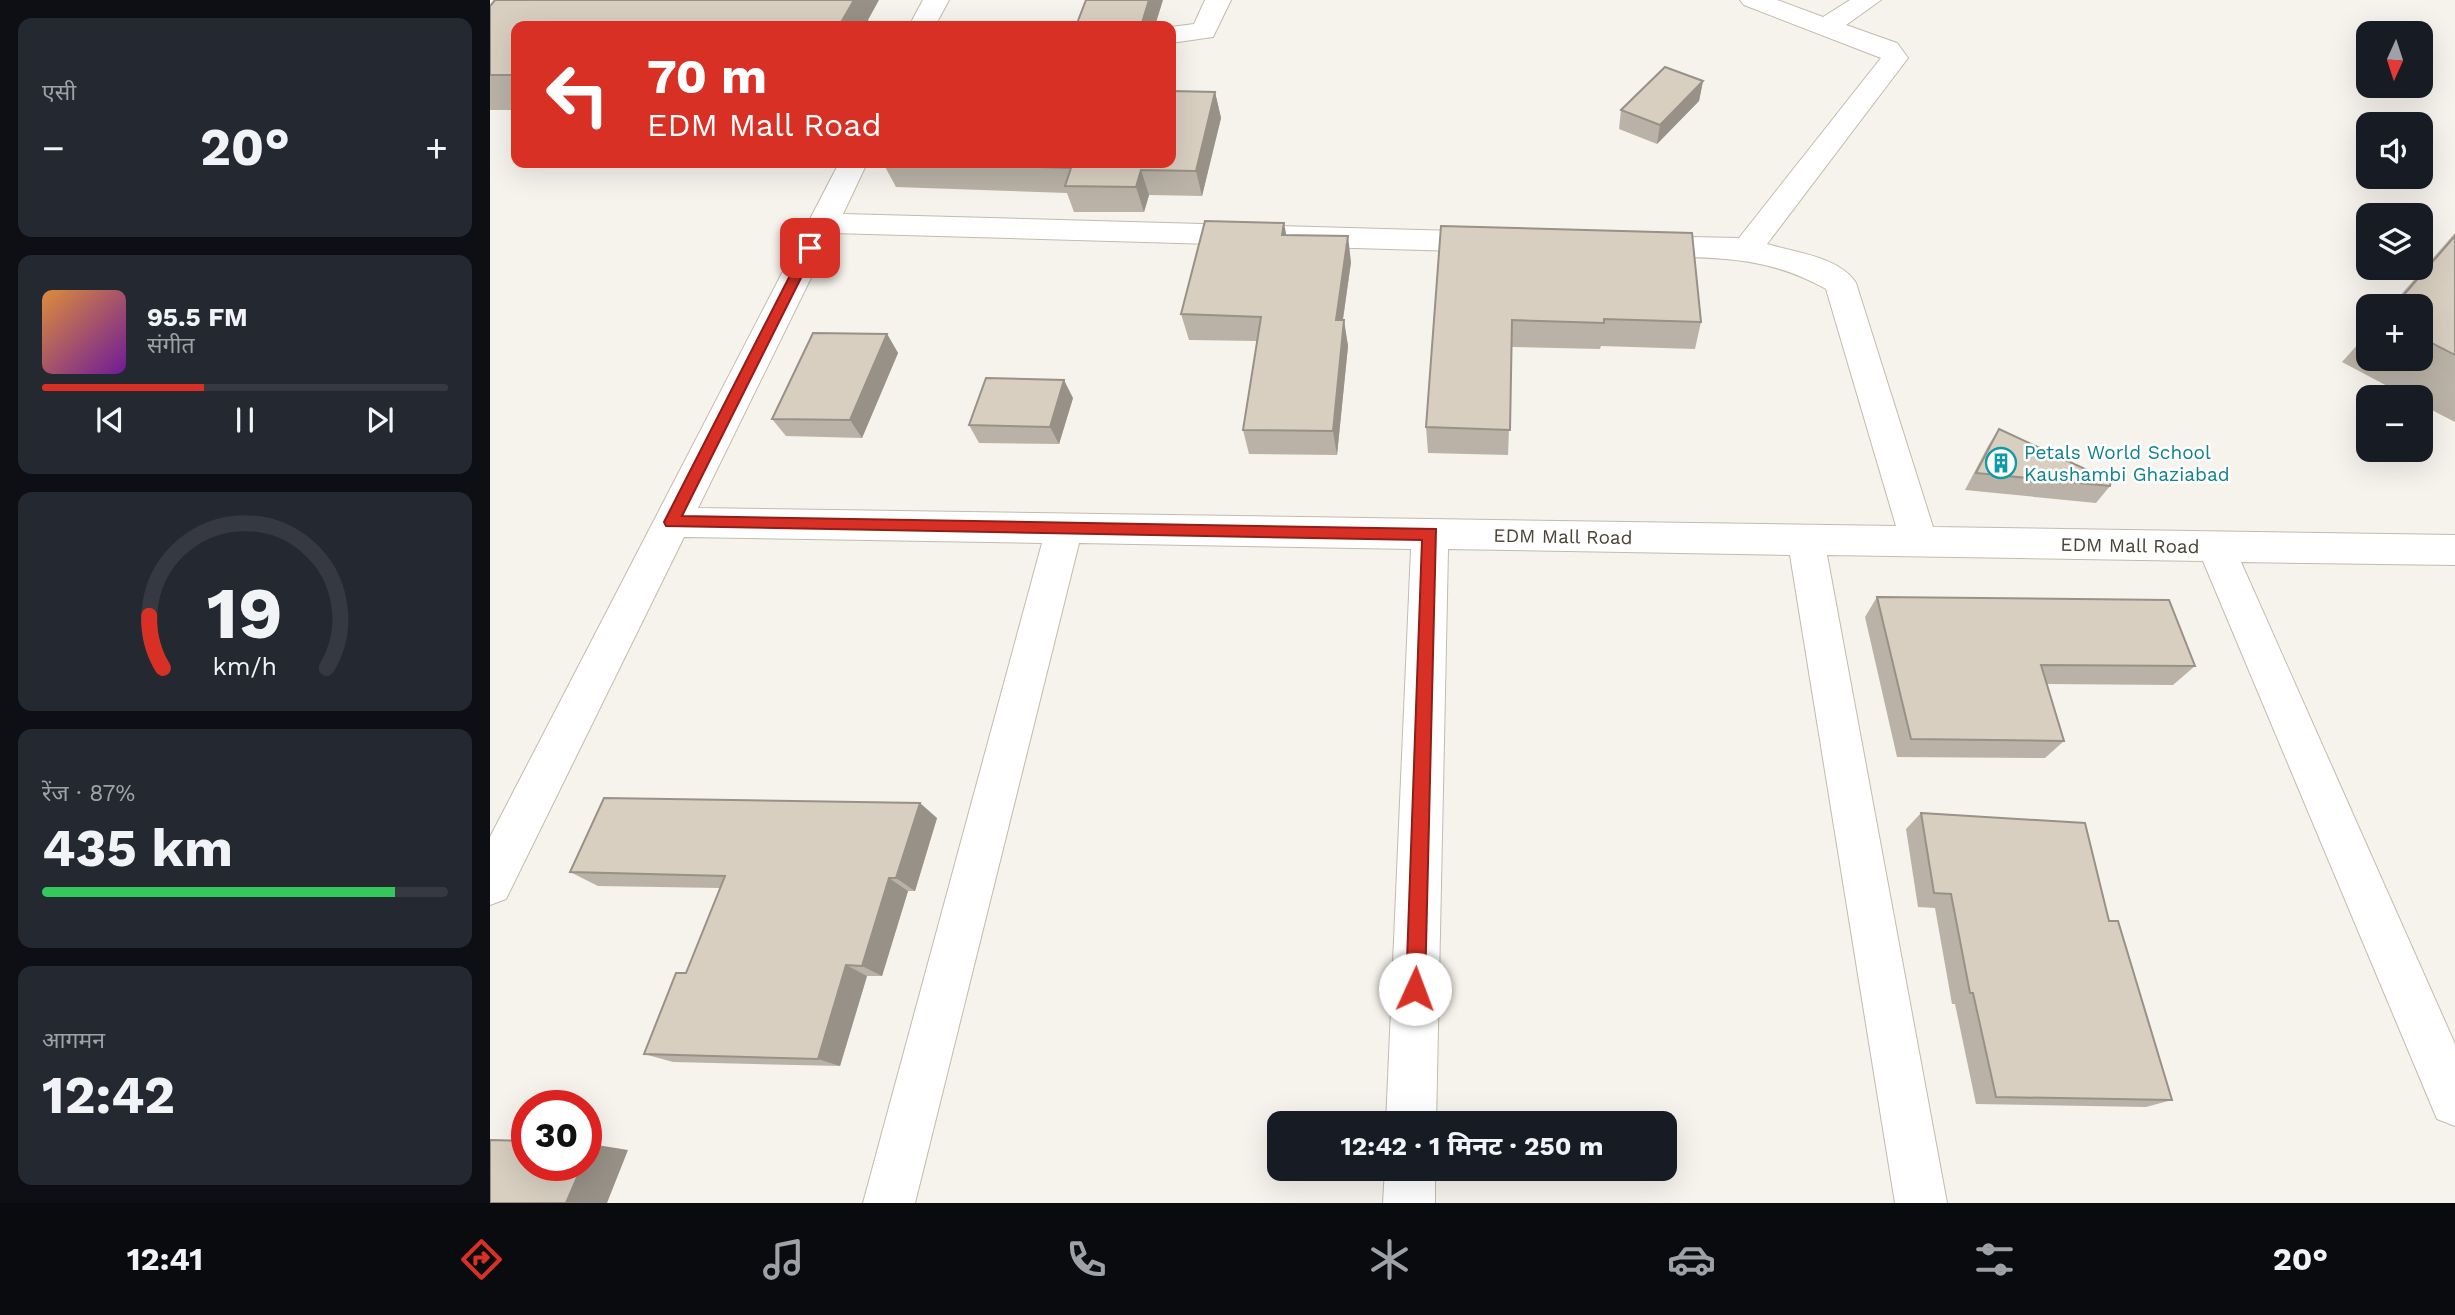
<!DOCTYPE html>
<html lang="hi">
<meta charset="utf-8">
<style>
body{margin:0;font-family:"Work Sans","Noto Sans Devanagari",sans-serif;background:#242831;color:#f1f3f6;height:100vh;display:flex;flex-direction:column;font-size:26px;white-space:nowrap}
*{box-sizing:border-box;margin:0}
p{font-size:23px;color:#9ea1a6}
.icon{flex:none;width:38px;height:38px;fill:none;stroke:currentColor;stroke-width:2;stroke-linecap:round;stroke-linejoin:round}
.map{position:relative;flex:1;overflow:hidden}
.drawer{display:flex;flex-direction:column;gap:18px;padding:18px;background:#0d0f14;width:490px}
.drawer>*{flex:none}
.banner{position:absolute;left:21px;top:21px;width:665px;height:147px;border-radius:14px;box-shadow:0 7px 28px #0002;background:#d93025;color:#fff;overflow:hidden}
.needle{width:46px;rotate:183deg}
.fabs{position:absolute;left:1866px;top:21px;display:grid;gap:14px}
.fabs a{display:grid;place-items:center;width:77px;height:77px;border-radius:14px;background:#171b24;box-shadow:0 7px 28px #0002;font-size:35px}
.speed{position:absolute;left:21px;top:1090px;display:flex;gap:14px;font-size:35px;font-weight:700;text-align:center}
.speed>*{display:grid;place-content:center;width:91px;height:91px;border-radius:50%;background:#171b24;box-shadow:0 7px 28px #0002;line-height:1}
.speed .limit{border:10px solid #d22;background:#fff;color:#111}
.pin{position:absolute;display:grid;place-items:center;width:60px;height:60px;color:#fff;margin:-30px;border-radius:14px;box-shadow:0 4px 10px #0006}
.me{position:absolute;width:77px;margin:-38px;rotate:2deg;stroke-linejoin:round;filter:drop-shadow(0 0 5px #0008)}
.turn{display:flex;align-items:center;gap:24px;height:147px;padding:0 21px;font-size:32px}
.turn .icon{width:91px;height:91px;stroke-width:2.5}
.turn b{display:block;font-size:49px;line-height:60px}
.big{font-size:52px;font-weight:700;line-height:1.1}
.drawer .widget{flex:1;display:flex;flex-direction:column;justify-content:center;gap:10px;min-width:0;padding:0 24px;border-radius:14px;background:#242831}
.drawer .dial{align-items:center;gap:0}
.dial svg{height:182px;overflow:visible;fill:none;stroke:#363941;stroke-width:7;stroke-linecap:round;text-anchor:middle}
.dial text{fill:#f1f3f6;stroke:none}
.song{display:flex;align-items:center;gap:21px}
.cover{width:84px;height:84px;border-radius:10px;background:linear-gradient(135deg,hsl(30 70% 55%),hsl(280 70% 35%))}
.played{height:7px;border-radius:4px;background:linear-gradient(90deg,#d93025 40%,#363941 40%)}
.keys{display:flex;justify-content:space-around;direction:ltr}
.heat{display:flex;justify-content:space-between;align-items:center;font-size:38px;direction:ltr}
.charge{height:10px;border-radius:5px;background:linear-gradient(90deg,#34c759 87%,#363941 0)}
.trip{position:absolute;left:777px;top:1111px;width:410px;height:70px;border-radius:14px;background:#171b24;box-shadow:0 7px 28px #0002;font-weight:700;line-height:70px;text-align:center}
.tabs{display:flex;height:112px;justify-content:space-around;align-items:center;background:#090b0e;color:#9ea1a6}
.tabs .icon{width:49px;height:49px}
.tabs .selected{color:#d93025}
.tabs b{font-size:32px;color:#f1f3f6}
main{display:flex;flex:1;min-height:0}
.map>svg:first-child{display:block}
</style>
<main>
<section class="drawer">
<div class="widget"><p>एसी</p>
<div class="heat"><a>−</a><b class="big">20°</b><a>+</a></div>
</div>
<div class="widget">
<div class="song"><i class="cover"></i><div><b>95.5 FM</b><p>संगीत</p></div></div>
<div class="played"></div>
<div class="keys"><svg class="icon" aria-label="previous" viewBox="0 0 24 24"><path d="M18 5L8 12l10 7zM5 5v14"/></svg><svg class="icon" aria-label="pause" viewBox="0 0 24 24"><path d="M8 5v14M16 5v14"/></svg><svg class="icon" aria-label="next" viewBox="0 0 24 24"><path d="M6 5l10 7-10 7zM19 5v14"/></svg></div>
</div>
<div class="widget dial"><svg viewBox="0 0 100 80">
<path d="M14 69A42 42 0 1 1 86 69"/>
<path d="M14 69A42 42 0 0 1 8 46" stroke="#d93025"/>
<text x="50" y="56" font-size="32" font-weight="700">19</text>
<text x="50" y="72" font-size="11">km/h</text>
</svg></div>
<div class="widget"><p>रेंज · 87%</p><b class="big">435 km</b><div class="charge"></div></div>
<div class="widget"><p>आगमन</p><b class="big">12:42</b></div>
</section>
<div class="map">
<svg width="1965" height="1203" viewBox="0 0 1965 1203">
<rect width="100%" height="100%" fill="#f6f3ec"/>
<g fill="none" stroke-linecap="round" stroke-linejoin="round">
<!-- minor casing -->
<g stroke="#c2bbae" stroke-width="2">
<g id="minor">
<polygon points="433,0 459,0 445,26 419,26"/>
<polygon points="715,0 741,0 723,37 681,43 681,27 704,24"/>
<path d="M1250,0H1287L1333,17L1360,0H1391L1356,25L1407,43L1418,58L1277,244C1304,252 1350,257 1366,283L1443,527L1965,535V565L1751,562L1965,1044V1126L1947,1119L1713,561L1337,555L1457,1203H1405L1300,555L958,549L946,1124H896L921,549L589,543L425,1203H373L552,543L194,537L16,899L0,905V837L349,163H377L353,214L1001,232L1012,235L1016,242L1012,249L1001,252L343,233L208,508L1406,526L1336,289C1274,254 1221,258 1152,256L1141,253L1137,246L1141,239L1152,236L1249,238L1391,58L1254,5Z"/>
<polygon points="895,1169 945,1169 945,1203 893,1203"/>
</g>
</g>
<!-- minor -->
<use href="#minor" fill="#fff" fill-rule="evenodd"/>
</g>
<!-- wall -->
<g fill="#bab2a6">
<polygon points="0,6 378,20 381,26 26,26 26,110 0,110"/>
<polygon points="1213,81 1209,101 1167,144 1129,129 1131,110"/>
<polygon points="725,92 731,118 712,196 659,195 654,212 584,212 577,193 406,187 393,163 681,163"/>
<polygon points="951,226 1211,322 1205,349 1111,346 1110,349 1022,347 1018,455 938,453 936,427"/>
<polygon points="1965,233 1965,422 1930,404 1930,397 1918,397 1852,362 1878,333 1878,359 1930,359 1930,306 1901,306"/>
<polygon points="797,235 861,262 853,320 858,346 847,455 759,454 753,430 767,341 699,340 691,314"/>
<polygon points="397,334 408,353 372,438 296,436 282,419"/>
<polygon points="583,398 569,444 489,443 479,425"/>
<polygon points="1509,429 1620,486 1606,503 1475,490 1498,446"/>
<polygon points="1387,597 1705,666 1683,685 1557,684 1574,741 1555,758 1407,757 1375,617"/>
<polygon points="1431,813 1619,921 1682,1100 1656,1107 1486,1104 1465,1004 1462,1004 1445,908 1428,907 1416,829"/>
<polygon points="447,818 425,891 418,891 392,976 377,976 350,1066 183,1062 154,1054 196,973 230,888 108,886 80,872"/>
</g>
<!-- shaded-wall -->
<g fill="#979187">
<polygon points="358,0 389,0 378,20 381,26 349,26"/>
<polygon points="659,0 673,0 665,26 651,26"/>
<polygon points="1213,81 1209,101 1167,144 1170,125"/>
<polygon points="725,92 731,118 712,196 706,171"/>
<polygon points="651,170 659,195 654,212 646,187"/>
<polygon points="794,223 799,249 792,235"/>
<polygon points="858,236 861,262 849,346 846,320"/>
<polygon points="854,320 858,346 847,455 843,431"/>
<polygon points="397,334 408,353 372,438 360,420"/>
<polygon points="574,380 583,398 569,444 560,427"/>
<polygon points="430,803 447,818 425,891 406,878"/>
<polygon points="399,878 418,891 392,976 372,966"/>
<polygon points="356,965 377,976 350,1066 328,1059"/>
<polygon points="101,1144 138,1150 117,1203 76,1203 92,1166 96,1166 96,1156"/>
</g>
<!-- building -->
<g fill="#d8cfc1" stroke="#979187" stroke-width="2">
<polygon points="5,0 364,0 349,26 26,26 26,75 0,75 0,6"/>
<polygon points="596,0 659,0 651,26 586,26"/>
<polygon points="1175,67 1213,81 1170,125 1131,110"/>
<polygon points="681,91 725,92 706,171 651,170 646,187 575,186 581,168 419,163 681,163"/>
<polygon points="715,221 794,223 792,235 858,236 846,320 854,320 843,431 753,430 771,317 691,314"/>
<polygon points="951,226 1202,233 1211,322 1114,319 1114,323 1022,320 1020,430 936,427"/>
<polygon points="1965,236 1965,355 1930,337 1930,306 1904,306"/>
<polygon points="323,333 397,334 360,420 282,419"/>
<polygon points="496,378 574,380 560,427 479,425"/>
<polygon points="1509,429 1621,481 1620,486 1486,473"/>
<polygon points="1387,597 1679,600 1705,666 1551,665 1574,741 1421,739"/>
<polygon points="114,798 430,803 406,878 399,878 372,966 356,965 328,1059 154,1054 186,973 196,973 235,876 80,872"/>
<polygon points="1431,813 1595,823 1619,921 1628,921 1682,1100 1506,1097 1483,993 1480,993 1461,894 1444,893"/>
<polygon points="0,1140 37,1141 37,1166 92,1166 76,1203 0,1203"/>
<polygon points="96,1144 101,1144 96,1156"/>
</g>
<!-- route -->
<polygon fill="#d93025" stroke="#8d1f18" stroke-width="2" points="320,244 326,248 192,516 946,529 935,989 932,996 925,999 919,996 916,989 932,540 176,526 174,522 314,248"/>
<!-- icons -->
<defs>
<g id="building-ring" transform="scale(1.575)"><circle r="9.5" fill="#fff" stroke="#0f9aa8" stroke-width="1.5"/><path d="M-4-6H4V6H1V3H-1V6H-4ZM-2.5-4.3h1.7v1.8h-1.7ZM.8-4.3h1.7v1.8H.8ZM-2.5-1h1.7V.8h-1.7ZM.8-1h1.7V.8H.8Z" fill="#0f9aa8"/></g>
</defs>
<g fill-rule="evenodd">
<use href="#building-ring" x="1511" y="463"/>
</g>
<g text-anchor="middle" stroke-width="5" stroke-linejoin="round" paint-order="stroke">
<!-- culture labels -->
<g font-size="19" fill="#0d838f" stroke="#fff" text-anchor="start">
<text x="1534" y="459">Petals World School<tspan x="1534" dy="22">Kaushambi Ghaziabad</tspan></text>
</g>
<!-- street labels -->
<g font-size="19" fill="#4b4439" stroke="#fff">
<text transform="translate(1073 536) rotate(1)" y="7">EDM Mall Road</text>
<text transform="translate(1640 545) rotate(1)" y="7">EDM Mall Road</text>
</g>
</g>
</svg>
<div class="fabs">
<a><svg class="needle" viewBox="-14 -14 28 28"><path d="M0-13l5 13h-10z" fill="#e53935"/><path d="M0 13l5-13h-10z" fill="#9ea1a6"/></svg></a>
<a><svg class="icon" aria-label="sound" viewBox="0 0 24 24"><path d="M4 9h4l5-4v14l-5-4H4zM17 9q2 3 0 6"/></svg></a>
<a><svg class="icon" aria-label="layers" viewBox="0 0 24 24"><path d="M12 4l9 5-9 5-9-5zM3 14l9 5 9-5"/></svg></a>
<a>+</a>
<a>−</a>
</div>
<div class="speed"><div class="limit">30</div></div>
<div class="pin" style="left:320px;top:248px;background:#d93025"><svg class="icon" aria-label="arrive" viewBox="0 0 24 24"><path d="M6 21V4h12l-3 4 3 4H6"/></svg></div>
<svg class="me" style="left:925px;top:989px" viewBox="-20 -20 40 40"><circle r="19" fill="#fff"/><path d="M0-13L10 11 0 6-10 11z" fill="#d93025"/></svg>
<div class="trip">12:42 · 1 मिनट · 250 m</div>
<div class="banner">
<div class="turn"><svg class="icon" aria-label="left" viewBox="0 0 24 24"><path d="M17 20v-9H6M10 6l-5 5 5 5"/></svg><div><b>70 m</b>EDM Mall Road</div></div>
</div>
</div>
</main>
<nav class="tabs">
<b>12:41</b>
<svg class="icon selected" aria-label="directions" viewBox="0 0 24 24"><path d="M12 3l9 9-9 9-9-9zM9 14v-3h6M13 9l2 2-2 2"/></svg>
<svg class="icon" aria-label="music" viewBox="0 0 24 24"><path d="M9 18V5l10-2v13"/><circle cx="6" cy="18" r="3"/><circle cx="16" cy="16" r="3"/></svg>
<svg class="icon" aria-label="phone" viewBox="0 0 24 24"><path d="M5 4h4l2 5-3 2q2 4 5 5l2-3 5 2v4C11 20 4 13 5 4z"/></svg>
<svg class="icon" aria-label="climate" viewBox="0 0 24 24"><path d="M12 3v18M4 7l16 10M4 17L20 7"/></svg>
<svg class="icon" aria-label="car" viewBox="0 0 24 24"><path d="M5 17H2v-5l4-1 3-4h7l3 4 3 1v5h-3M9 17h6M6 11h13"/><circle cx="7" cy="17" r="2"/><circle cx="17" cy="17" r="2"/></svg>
<svg class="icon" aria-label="filters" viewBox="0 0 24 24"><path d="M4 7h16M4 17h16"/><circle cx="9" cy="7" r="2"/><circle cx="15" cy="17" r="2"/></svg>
<b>20°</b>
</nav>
